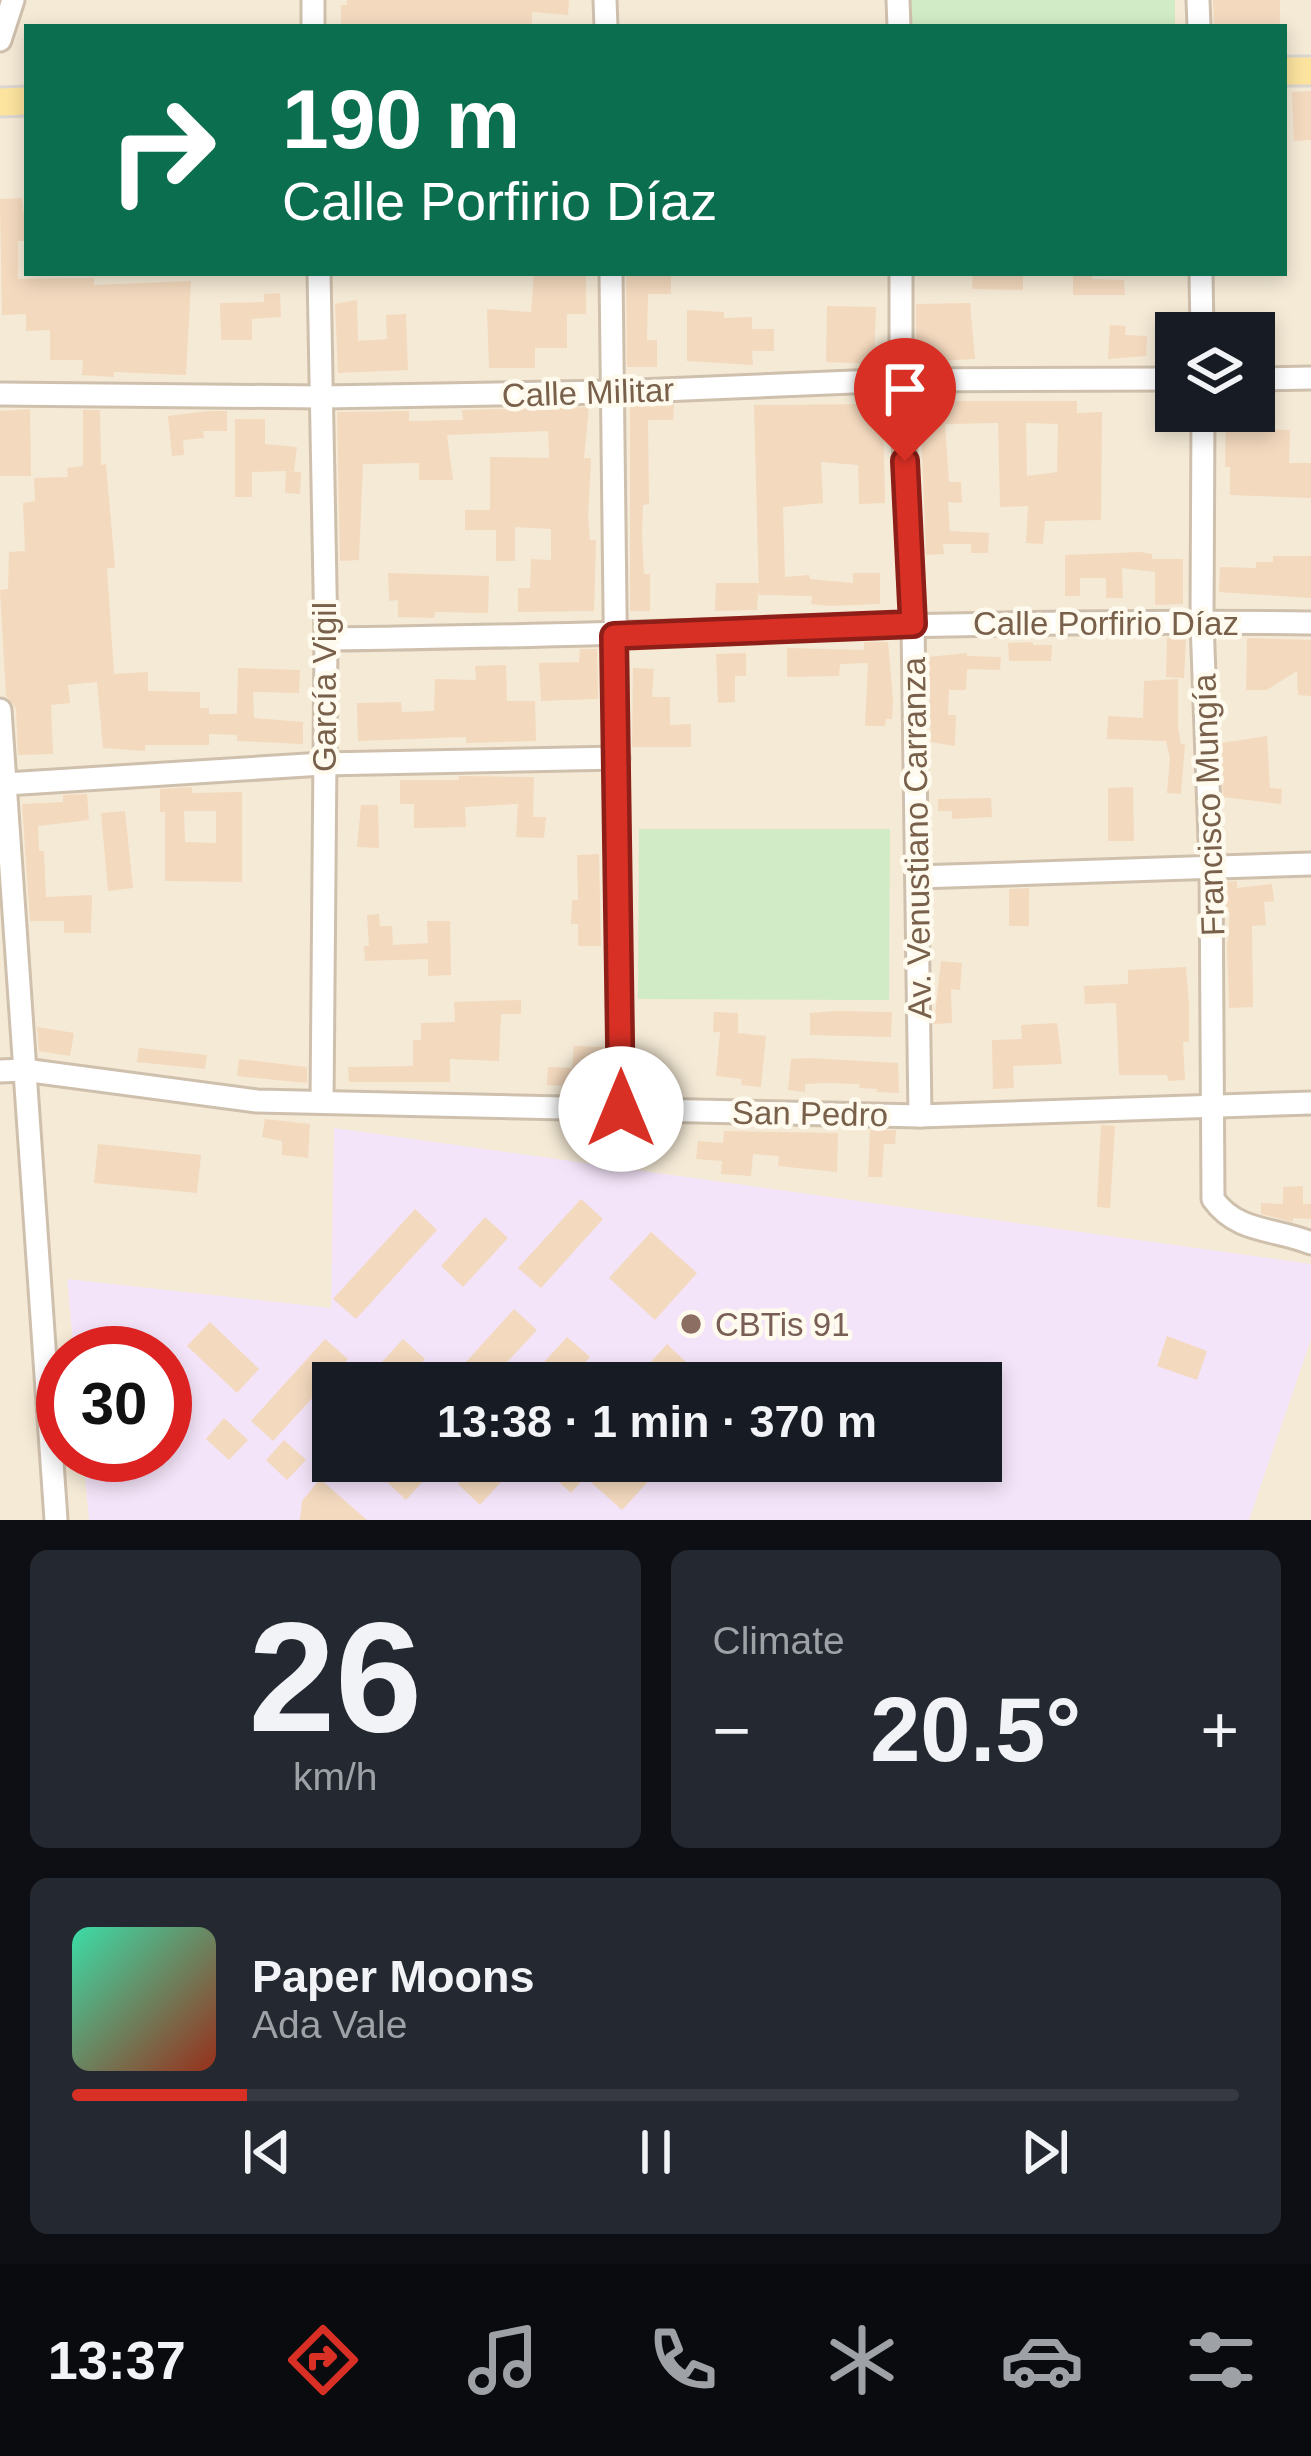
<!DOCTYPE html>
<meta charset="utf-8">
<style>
body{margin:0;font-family:Arial,sans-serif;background:#242831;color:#f1f3f6;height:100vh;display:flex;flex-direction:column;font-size:45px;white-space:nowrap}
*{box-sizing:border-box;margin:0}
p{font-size:39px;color:#9ea1a6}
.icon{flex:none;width:66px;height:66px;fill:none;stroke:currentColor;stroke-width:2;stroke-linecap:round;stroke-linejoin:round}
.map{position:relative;height:1520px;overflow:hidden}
.drawer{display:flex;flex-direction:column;gap:30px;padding:30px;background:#0d0f14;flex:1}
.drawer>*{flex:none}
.hud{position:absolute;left:24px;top:24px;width:1263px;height:252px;border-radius:0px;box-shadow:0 6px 18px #0003;background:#0b6e4f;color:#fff;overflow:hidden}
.controls{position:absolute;left:1155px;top:312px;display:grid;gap:24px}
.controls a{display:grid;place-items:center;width:120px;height:120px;border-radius:0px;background:#171b24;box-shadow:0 6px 18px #0003;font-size:60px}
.speed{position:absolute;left:36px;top:1326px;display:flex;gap:24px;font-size:60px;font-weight:700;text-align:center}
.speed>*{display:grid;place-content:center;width:156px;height:156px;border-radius:50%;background:#171b24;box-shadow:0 6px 18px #0003;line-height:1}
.speed .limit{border:18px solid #d22;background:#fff;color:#111}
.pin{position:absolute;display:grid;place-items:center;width:102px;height:102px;color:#fff;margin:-123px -51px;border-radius:50% 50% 50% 0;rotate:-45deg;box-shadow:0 0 12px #0007}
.pin .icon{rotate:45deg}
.me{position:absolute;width:132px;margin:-66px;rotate:0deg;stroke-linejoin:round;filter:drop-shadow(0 0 9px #0008)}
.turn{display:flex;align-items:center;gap:42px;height:252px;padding:0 60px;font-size:54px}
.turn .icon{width:156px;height:156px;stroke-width:2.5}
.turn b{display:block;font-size:84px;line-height:102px}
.big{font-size:90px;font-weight:700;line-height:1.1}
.drawer .widget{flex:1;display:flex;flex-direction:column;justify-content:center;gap:18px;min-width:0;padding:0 42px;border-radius:18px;background:#242831}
.drawer .dial{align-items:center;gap:0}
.dial b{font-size:156px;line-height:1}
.song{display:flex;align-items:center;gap:36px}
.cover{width:144px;height:144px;border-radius:18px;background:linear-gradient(135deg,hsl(160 70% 55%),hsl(10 70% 35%))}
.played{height:12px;border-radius:6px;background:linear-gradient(90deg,#d93025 15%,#363941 15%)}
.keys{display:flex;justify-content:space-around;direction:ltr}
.heat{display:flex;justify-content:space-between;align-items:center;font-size:66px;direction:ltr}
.drawer .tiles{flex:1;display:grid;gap:30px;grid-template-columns:1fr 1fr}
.widget:last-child{grid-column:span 2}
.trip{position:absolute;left:312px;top:1362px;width:690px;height:120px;border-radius:0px;background:#171b24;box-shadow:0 6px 18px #0003;font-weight:700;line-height:120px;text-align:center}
.tab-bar{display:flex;height:192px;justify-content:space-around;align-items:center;background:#090b0e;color:#9ea1a6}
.tab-bar .icon{width:84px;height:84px}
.tab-bar .on{color:#d93025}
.tab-bar b{font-size:54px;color:#f1f3f6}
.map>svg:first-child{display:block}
</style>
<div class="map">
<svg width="1311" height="1520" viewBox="0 0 1311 1520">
<rect width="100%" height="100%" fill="#fdf7e8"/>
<!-- residential -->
<path fill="#f5ead6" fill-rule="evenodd" d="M0,0H1311V1520H0ZM27,27H1284V273H27ZM1176,333H1254V411H1176ZM63,1353H165V1455H63ZM333,1383H981V1461H333Z"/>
<!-- education -->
<path fill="#f4e4f9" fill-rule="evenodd" d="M334,1128L1311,1264V1339L1249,1520H89L83,1455H165V1353H74L67,1279L331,1308ZM333,1383H981V1461H333Z"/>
<!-- green -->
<g fill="#d0ebc5">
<rect x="909" y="0" width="266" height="27"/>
<polygon points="639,829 890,829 889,1000 638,999"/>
</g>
<!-- building -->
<g fill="#f3d9be" fill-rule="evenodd">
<polygon points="347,0 569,0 568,15 532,12 532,24 341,27 341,5 347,5"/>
<polygon points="1213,0 1280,0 1280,27 1214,27"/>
<polygon points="1311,91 1311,140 1294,141 1292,92"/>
<polygon points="22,198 27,241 18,241 18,279 94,278 94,285 191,281 186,375 114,372 114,377 82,375 83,360 50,360 50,330 26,331 26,314 2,315 0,199"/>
<polygon points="534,273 586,273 586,314 567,314 567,348 535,348 535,368 489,368 487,309 531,312"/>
<polygon points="626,273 671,273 671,294 648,294 647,340 657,340 657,367 627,367"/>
<polygon points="973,273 1023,273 1023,290 972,289"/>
<polygon points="1073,273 1092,273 1092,279 1124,280 1125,295 1073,295"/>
<polygon points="280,293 281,317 252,319 252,340 221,340 220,303 264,302 264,294"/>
<polygon points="357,300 358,341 387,339 386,315 406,314 408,370 338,373 335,304"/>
<polygon points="970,303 975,359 916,362 916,304"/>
<polygon points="827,306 876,307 874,364 826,362"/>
<polygon points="687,310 724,312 724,318 752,317 752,329 774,329 774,351 752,351 753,365 687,361"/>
<polygon points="1110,325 1126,326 1125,335 1147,336 1146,356 1108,359"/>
<path d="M920,401H1077V413L1102,412L1101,520L1045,521L1043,544L1026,543L1028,506L1000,507L998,423L945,424L949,482H961L962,503L948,502L950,531L989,533L988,553H971V544H943L944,554L926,555ZM1026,423L1058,424L1057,472L1027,476Z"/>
<polygon points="883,404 885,503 859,504 858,465 821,462 823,503 783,507 785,577 809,575 810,579 853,583 853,573 880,573 880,604 829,606 811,604 812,596 759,595 754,405"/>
<polygon points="674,405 673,420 648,420 649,504 643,505 642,535 644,574 650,574 650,611 630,611 630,406"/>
<polygon points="589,407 584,458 591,458 588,517 590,540 596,540 594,611 518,612 518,588 530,588 531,559 551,560 551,529 515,527 515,561 496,561 496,530 465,530 465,510 490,510 490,457 549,458 548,431 447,435 453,480 419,480 419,463 363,464 359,560 340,561 337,412 409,411 409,421 463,420 462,410"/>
<polygon points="30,409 31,476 0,476 0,411"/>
<polygon points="83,410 100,410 101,465 106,464 115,568 107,568 114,674 148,672 148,691 200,692 200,708 209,708 209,714 237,714 238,668 300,670 299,693 253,692 254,718 303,722 303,744 237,741 237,735 209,734 209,745 145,745 145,751 103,748 97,682 68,685 70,703 51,705 53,754 18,755 16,708 6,696 0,590 8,589 9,552 25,551 23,503 35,501 34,478 68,477 67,468 83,466"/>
<polygon points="209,411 227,411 227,431 203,431 204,438 183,440 184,455 172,456 168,416"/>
<polygon points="1226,411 1249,411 1249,429 1290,430 1289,463 1311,463 1311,498 1230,495 1230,467 1225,467"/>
<polygon points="235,419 265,419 265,444 297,447 294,471 288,471 301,472 300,494 285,493 286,471 252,472 252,497 235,497"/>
<polygon points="1140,552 1152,554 1152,559 1183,559 1183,604 1155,605 1155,572 1122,568 1123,598 1106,598 1106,578 1080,578 1080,596 1065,596 1065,555"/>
<polygon points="1273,556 1311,556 1311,598 1219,592 1220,567 1256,568 1256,562 1273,562"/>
<polygon points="388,573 489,576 488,613 435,612 434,618 398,617 398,600 389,601"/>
<polygon points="716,583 759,583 757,610 715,611"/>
<polygon points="1167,638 1186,638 1184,678 1166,677"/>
<polygon points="1247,638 1311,640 1311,696 1298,695 1297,671 1267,690 1246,690"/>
<polygon points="864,642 888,642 893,699 892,719 886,719 885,726 865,726 868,663 840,664 839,676 787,677 787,648 864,650"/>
<polygon points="1033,642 1033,645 1052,645 1051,661 1009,661 1008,643"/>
<polygon points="580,649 597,649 598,699 541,701 539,663 579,662"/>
<polygon points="746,653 746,676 735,676 735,702 718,703 716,654"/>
<polygon points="967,653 967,656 1001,657 1000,670 967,669 966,690 949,690 948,715 956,715 955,746 931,742 928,657"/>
<polygon points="506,665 507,701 535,701 536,741 466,743 466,737 358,741 357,703 401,702 402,712 434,711 435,679 476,680 475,666"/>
<polygon points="633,668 654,669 652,697 670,697 670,725 691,724 691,747 632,747"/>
<polygon points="1178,679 1178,727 1181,744 1185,744 1181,794 1167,793 1170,758 1166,741 1107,739 1108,716 1143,718 1144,681"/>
<polygon points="1267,736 1270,788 1282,789 1281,804 1223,797 1221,743"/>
<polygon points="459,776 534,777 533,817 546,817 544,838 516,837 518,804 465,807 466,827 414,828 414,804 400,804 400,780 459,780"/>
<path d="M192,787V793L242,792V882L165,881V812H160V789ZM184,811H216V843L185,842Z"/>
<polygon points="1133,787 1134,841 1108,841 1108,788"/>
<polygon points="87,794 89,820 38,826 39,851 44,851 46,897 92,895 91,933 64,933 64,921 30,921 22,804 63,802 63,795"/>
<polygon points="991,798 992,817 952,819 952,811 938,811 938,799"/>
<polygon points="361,805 378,805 379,848 357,847"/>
<polygon points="125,811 133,888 108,891 101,813"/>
<polygon points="599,854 601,946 578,946 578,924 571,924 572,900 578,900 577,855"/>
<polygon points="1237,881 1237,888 1272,884 1274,901 1264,902 1266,925 1252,926 1253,1007 1229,1008 1227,946 1230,912 1226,912 1226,882"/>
<polygon points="1029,888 1029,926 1009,926 1009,889"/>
<polygon points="379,914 380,926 392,926 393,945 428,943 427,921 450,921 451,975 428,976 428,959 365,961 364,946 369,946 367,915"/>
<polygon points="941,961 962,963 960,990 951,989 952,1023 934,1024"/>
<polygon points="1186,967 1189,1007 1189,1042 1183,1042 1185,1080 1168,1081 1167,1075 1119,1075 1116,1003 1085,1004 1084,986 1128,984 1128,970"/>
<polygon points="521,1000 521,1014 501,1014 499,1061 450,1059 450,1082 349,1082 348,1067 413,1066 413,1040 421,1040 421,1023 455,1022 454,1002"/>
<polygon points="836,1011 892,1012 891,1037 810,1035 810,1013"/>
<polygon points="714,1012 738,1013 738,1033 766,1036 761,1087 741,1085 742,1079 716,1076 720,1032 713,1032"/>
<polygon points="1057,1023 1062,1064 1013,1066 1014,1088 993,1089 992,1040 1022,1039 1021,1025"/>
<polygon points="37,1027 74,1033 70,1056 39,1051"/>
<polygon points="574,1046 604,1047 603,1066 586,1065 585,1087 547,1085 548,1067 572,1068"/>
<polygon points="139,1048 207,1055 205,1069 137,1062"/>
<polygon points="810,1058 898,1063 899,1093 877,1092 877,1089 859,1088 860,1084 827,1083 805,1084 805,1092 788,1090 791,1059"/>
<polygon points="239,1059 307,1067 307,1083 237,1076"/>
<polygon points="265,1119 310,1124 308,1158 282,1155 282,1141 262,1137"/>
<polygon points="1101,1125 1115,1126 1110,1208 1097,1207"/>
<polygon points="870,1130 896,1130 895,1144 884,1144 882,1177 868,1177"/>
<polygon points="724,1131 838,1133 837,1172 778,1166 779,1156 753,1154 751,1176 721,1174 722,1161 696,1159 698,1141 723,1143"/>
<polygon points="98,1144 201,1155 197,1193 94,1183"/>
<polygon points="1303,1186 1303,1204 1311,1204 1311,1219 1293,1218 1293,1222 1261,1214 1261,1203 1283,1204 1283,1187"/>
<polygon points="581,1199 603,1219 541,1288 518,1268"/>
<polygon points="415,1209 437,1230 356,1319 333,1299"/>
<polygon points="485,1217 508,1238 463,1287 441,1266"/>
<polygon points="651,1232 697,1273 655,1320 609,1278"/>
<polygon points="514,1309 537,1330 488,1383 447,1383"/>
<polygon points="210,1322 259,1369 237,1393 187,1346"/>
<polygon points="1167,1336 1207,1351 1197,1380 1157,1366"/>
<polygon points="567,1337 590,1357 566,1383 525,1383"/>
<polygon points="325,1339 348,1359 273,1441 251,1421"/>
<polygon points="403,1339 425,1359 404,1383 363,1383"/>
<polygon points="667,1344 689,1365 673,1383 632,1383"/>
<polygon points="224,1418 248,1440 229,1460 206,1439"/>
<polygon points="284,1440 306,1460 287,1480 266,1460"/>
<polygon points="400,1461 441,1461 406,1500 384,1479"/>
<polygon points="479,1461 520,1461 480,1505 458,1484"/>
<polygon points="559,1461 667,1461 622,1510 585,1477 571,1493 548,1472"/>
<polygon points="320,1479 367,1520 300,1520 302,1501"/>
</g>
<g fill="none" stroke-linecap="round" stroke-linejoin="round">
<!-- minor casing -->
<g stroke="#cfc0ad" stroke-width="27">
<g id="minor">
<polyline points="313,0 313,27"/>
<polyline points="605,0 606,27"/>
<polyline points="898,0 899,27"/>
<polyline points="1198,0 1199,27"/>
<polyline points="0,40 13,0"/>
<polyline points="319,273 326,639 322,1102"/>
<polyline points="611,273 621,1109"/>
<polyline points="901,273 901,380 913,624 920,1116"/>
<polyline points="1201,273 1202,333"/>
<polyline points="1254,379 1311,378"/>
<polyline points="0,394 323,397 614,392 901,380 1176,379"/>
<path d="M1203,411L1202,621L1211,866L1213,1199C1237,1233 1274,1228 1311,1243"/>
<path d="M326,639C654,636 982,618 1311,623"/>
<polyline points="0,710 56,1520"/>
<polyline points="6,784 323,764 618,758"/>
<polyline points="917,877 1311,864"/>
<polyline points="0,1071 24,1070 257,1101 920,1116 1311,1103"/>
</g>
</g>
<!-- major casing -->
<g stroke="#dcd6d0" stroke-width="33">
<g id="major">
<polyline points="1284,71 1311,71"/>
<polyline points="0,102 27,101"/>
</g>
</g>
<!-- minor -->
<use href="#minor" stroke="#fff" stroke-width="21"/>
<!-- major -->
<use href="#major" stroke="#fce49f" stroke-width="27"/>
</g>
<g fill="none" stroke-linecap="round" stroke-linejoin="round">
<!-- route casing -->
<g stroke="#8d1f18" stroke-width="30">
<polyline id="route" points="621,1109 614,636 913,624 905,461"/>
</g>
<!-- route -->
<use href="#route" stroke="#d93025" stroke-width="21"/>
</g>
<!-- markers -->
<circle fill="#8d6e63" stroke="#fffaee" stroke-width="4.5" cx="691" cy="1324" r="12"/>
<g text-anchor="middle" stroke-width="9" stroke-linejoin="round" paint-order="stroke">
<!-- street labels -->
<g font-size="33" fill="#78604b" stroke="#fffaee">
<text transform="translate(588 392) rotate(-2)" y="12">Calle Militar</text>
<text x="1106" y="635">Calle Porfirio Díaz</text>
<text transform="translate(324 687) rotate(-90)" y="12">García Vigil</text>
<text transform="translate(1208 805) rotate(-92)" y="12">Francisco Mungía</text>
<text transform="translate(916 838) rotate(-91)" y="12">Av. Venustiano Carranza</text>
<text transform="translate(810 1113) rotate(1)" y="12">San Pedro</text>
</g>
<!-- education labels -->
<g font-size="33" fill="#785e54" stroke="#fffaee" text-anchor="start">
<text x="715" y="1336">CBTis 91</text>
</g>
</g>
</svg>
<div class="controls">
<a><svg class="icon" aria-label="layers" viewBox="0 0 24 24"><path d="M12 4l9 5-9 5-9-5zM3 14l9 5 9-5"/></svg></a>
</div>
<div class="speed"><div class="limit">30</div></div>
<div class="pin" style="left:905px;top:461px;background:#d93025"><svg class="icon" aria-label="arrive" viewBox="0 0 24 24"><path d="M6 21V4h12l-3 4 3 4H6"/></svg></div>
<svg class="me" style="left:621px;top:1109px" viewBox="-20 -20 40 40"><circle r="19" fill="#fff"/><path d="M0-13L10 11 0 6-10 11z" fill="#d93025"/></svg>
<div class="trip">13:38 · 1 min · 370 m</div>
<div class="hud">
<div class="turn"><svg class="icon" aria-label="right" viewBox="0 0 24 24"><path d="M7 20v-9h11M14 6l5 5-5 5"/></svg><div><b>190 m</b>Calle Porfirio Díaz</div></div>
</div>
</div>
<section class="drawer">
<div class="tiles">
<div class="widget dial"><b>26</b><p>km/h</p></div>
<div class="widget"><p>Climate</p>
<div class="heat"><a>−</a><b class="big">20.5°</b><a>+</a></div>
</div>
<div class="widget">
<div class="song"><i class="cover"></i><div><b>Paper Moons</b><p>Ada Vale</p></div></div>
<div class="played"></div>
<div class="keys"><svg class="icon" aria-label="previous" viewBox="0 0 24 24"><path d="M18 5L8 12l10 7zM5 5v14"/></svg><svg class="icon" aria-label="pause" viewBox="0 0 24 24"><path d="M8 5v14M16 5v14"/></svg><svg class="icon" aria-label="next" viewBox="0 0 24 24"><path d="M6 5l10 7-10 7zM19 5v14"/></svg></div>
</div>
</div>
</section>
<nav class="tab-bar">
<b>13:37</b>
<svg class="icon on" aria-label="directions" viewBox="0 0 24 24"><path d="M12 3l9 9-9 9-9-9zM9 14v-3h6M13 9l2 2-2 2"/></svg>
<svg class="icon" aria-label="music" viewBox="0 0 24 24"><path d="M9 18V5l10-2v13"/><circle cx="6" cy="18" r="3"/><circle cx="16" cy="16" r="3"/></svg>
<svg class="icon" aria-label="phone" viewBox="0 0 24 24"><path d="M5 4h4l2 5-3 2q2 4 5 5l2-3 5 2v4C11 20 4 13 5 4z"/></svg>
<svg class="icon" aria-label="climate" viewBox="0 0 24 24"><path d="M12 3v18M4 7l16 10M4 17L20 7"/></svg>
<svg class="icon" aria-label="car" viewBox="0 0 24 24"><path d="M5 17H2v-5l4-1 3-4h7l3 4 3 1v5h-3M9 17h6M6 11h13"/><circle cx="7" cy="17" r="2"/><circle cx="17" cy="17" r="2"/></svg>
<svg class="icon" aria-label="filters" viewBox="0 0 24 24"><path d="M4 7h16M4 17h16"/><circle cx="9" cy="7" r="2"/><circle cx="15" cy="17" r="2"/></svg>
</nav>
